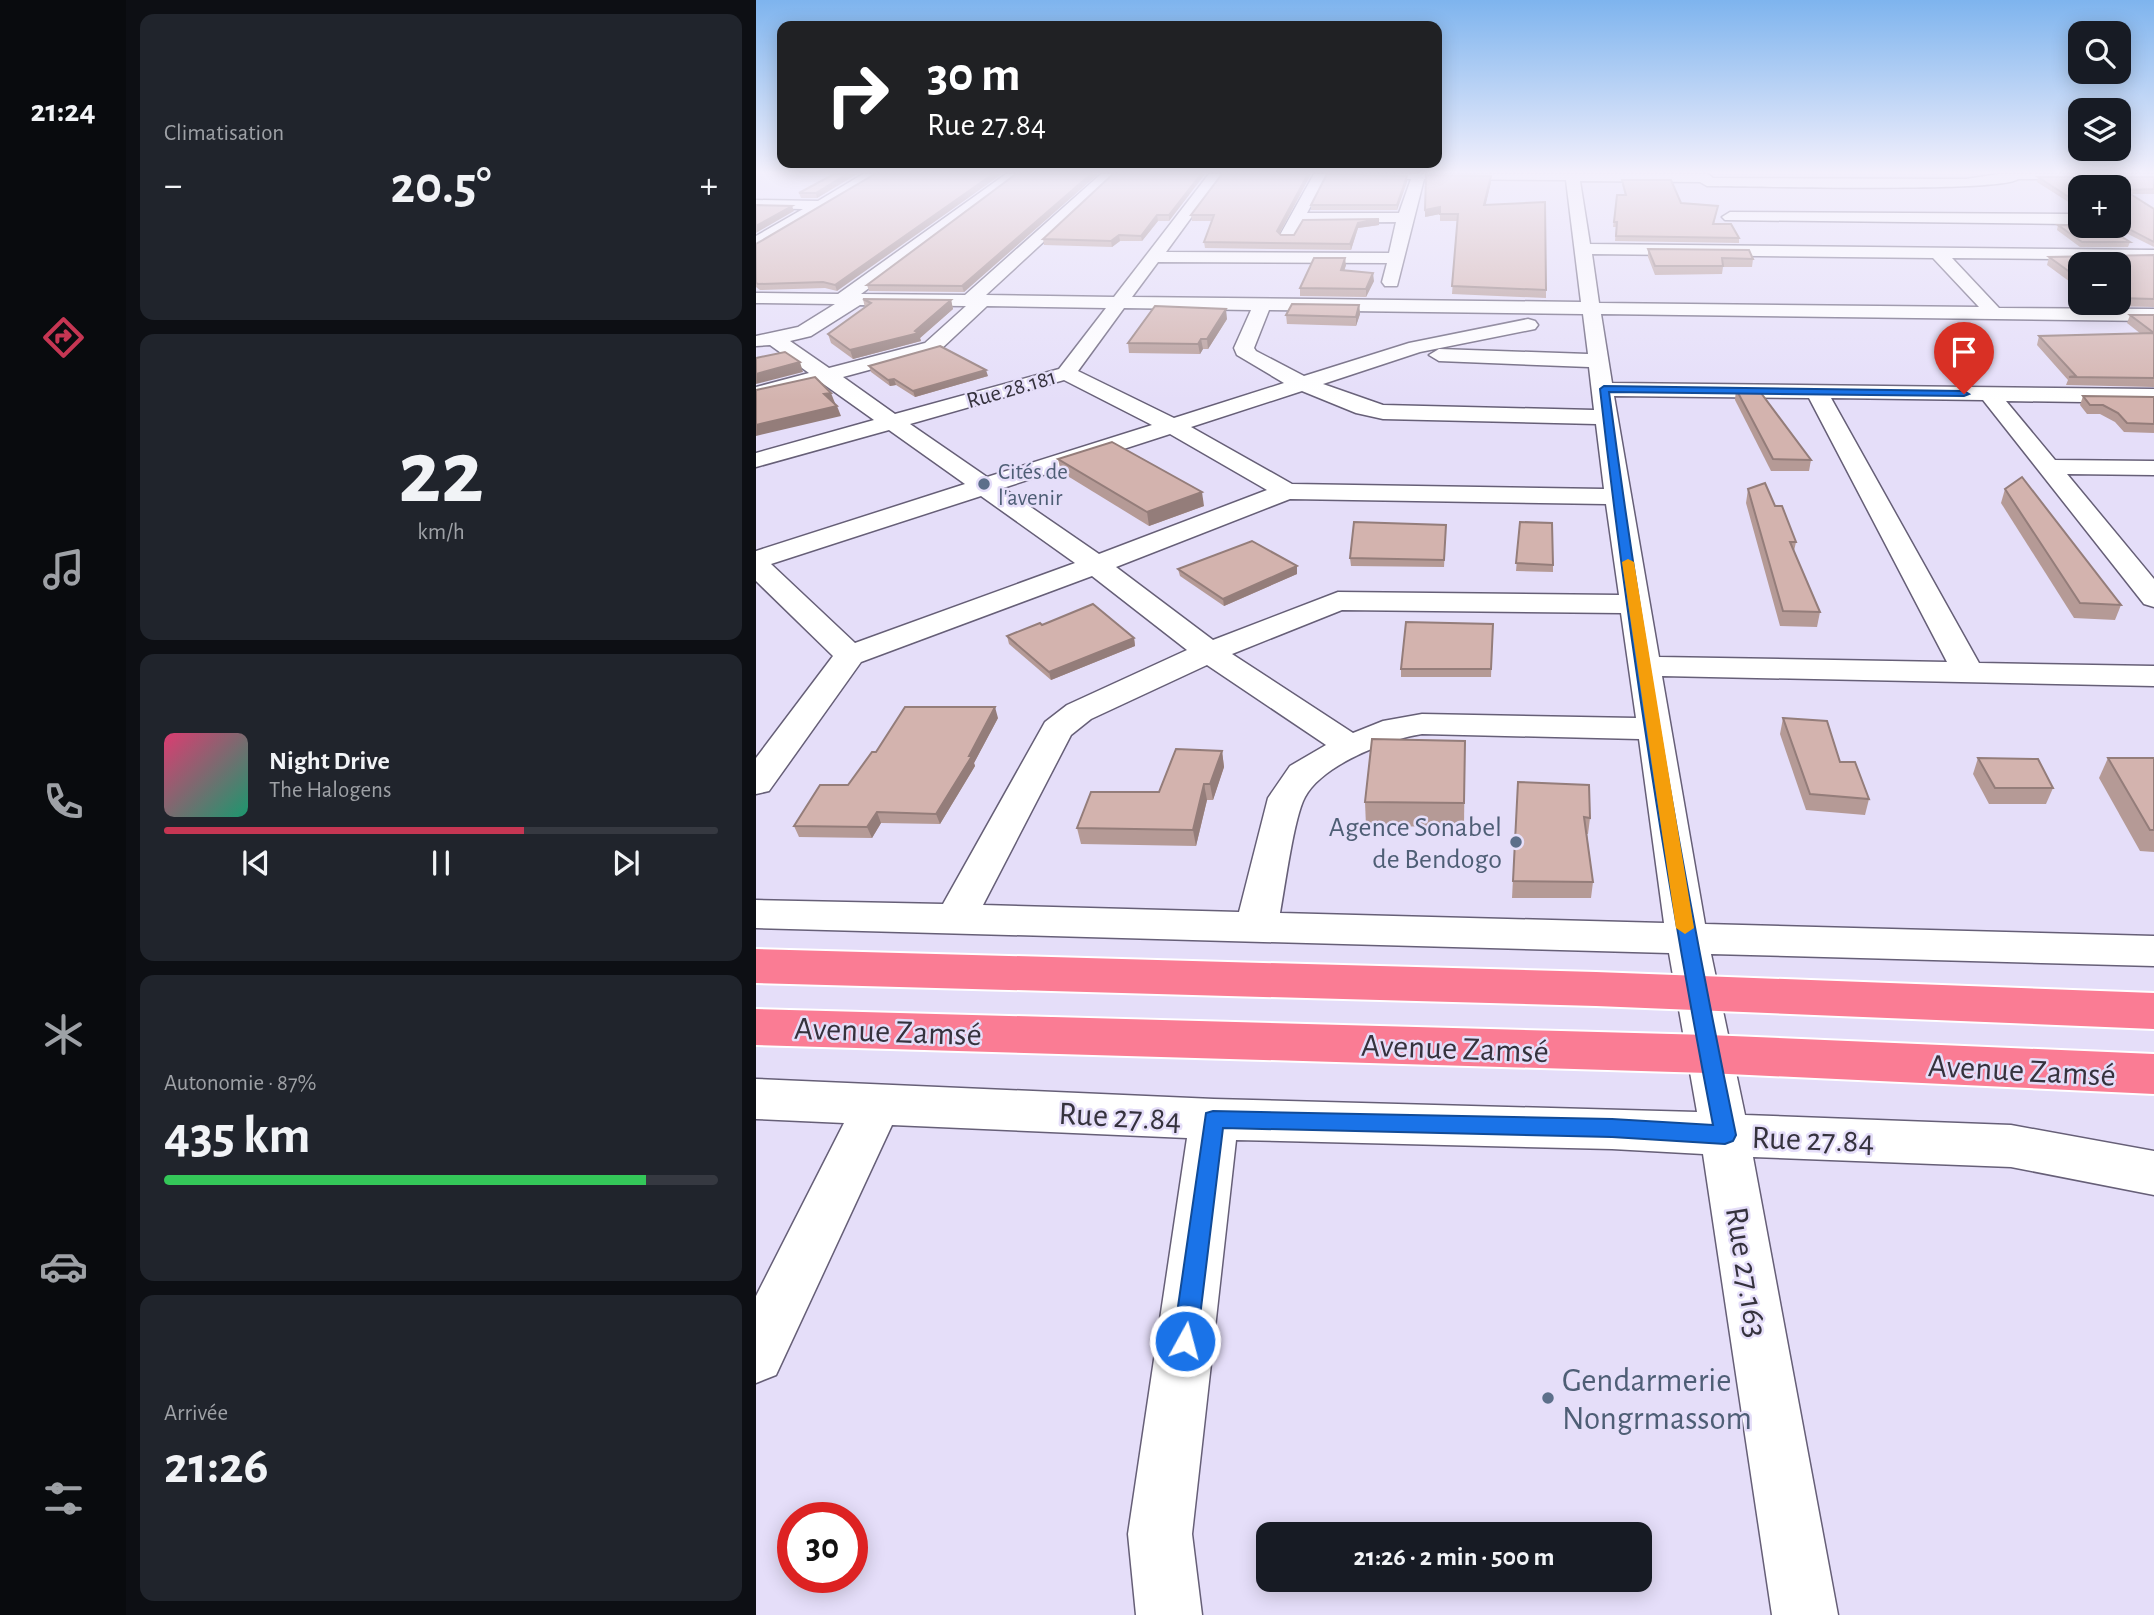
<!DOCTYPE html>
<html lang="fr">
<meta charset="utf-8">
<style>
body{margin:0;font-family:"Alegreya Sans",sans-serif;background:#20242c;color:#f1f3f6;height:100vh;display:flex;flex-direction:column;font-size:26px;white-space:nowrap}
*{box-sizing:border-box;margin:0}
p{font-size:23px;color:#9ea1a6}
.icon{flex:none;width:38px;height:38px;fill:none;stroke:currentColor;stroke-width:2;stroke-linecap:round;stroke-linejoin:round}
.map{position:relative;flex:1;overflow:hidden}
.side{display:flex;flex-direction:column;gap:14px;padding:14px;background:#0d0f14;width:630px}
.side>*{flex:none}
.top-card{position:absolute;left:21px;top:21px;width:665px;height:147px;border-radius:14px;box-shadow:0 4px 18px #0003;background:#202124;color:#fff;overflow:hidden}
.fabs{position:absolute;left:1312px;top:21px;display:grid;gap:14px}
.fabs a{display:grid;place-items:center;width:63px;height:63px;border-radius:14px;background:#171b24;box-shadow:0 4px 18px #0003;font-size:35px}
.speed{position:absolute;left:21px;top:1502px;display:flex;gap:14px;font-size:35px;font-weight:700;text-align:center}
.speed>*{display:grid;place-content:center;width:91px;height:91px;border-radius:50%;background:#171b24;box-shadow:0 4px 18px #0003;line-height:1}
.speed .limit{border:10px solid #d22;background:#fff;color:#111}
.pin{position:absolute;display:grid;place-items:center;width:60px;height:60px;color:#fff;margin:-72px -30px;border-radius:50% 50% 50% 0;rotate:-45deg;box-shadow:0 0 7px #0007}
.pin .icon{rotate:45deg}
.me{position:absolute;width:77px;margin:-38px;rotate:7deg;stroke-linejoin:round;filter:drop-shadow(0 0 5px #0008)}
.turn{display:flex;align-items:center;gap:24px;height:147px;padding:0 35px;font-size:32px}
.turn .icon{width:91px;height:91px;stroke-width:2.5}
.turn b{display:block;font-size:49px;line-height:60px}
.big{font-size:52px;font-weight:600;line-height:1.1}
.side .widget{flex:1;display:flex;flex-direction:column;justify-content:center;gap:10px;min-width:0;padding:0 24px;border-radius:14px;background:#20242c}
.side .dial{align-items:center;gap:0}
.dial b{font-size:91px;line-height:1}
.song{display:flex;align-items:center;gap:21px}
.cover{width:84px;height:84px;border-radius:10px;background:linear-gradient(135deg,hsl(340 70% 55%),hsl(160 70% 35%))}
.played{height:7px;border-radius:4px;background:linear-gradient(90deg,#c63653 65%,#363941 65%)}
.keys{display:flex;justify-content:space-around;direction:ltr}
.heat{display:flex;justify-content:space-between;align-items:center;font-size:38px;direction:ltr}
.charge{height:10px;border-radius:5px;background:linear-gradient(90deg,#34c759 87%,#363941 0)}
.trip{position:absolute;left:500px;top:1522px;width:396px;height:70px;border-radius:14px;background:#171b24;box-shadow:0 4px 18px #0003;font-weight:600;line-height:70px;text-align:center}
main{display:flex;flex:1;min-height:0}
.dock{display:flex;flex-direction:column;width:126px;justify-content:space-around;align-items:center;background:#090b0e;color:#9ea1a6}
.dock .icon{width:49px;height:49px}
.dock .active{color:#c63653}
.dock b{font-size:32px;color:#f1f3f6}
.map>svg:first-child{display:block}
</style>
<main>
<nav class="dock">
<b>21:24</b>
<svg class="icon active" aria-label="directions" viewBox="0 0 24 24"><path d="M12 3l9 9-9 9-9-9zM9 14v-3h6M13 9l2 2-2 2"/></svg>
<svg class="icon" aria-label="music" viewBox="0 0 24 24"><path d="M9 18V5l10-2v13"/><circle cx="6" cy="18" r="3"/><circle cx="16" cy="16" r="3"/></svg>
<svg class="icon" aria-label="phone" viewBox="0 0 24 24"><path d="M5 4h4l2 5-3 2q2 4 5 5l2-3 5 2v4C11 20 4 13 5 4z"/></svg>
<svg class="icon" aria-label="climate" viewBox="0 0 24 24"><path d="M12 3v18M4 7l16 10M4 17L20 7"/></svg>
<svg class="icon" aria-label="car" viewBox="0 0 24 24"><path d="M5 17H2v-5l4-1 3-4h7l3 4 3 1v5h-3M9 17h6M6 11h13"/><circle cx="7" cy="17" r="2"/><circle cx="17" cy="17" r="2"/></svg>
<svg class="icon" aria-label="filters" viewBox="0 0 24 24"><path d="M4 7h16M4 17h16"/><circle cx="9" cy="7" r="2"/><circle cx="15" cy="17" r="2"/></svg>
</nav>
<section class="side">
<div class="widget"><p>Climatisation</p>
<div class="heat"><a>−</a><b class="big">20.5°</b><a>+</a></div>
</div>
<div class="widget dial"><b>22</b><p>km/h</p></div>
<div class="widget">
<div class="song"><i class="cover"></i><div><b>Night Drive</b><p>The Halogens</p></div></div>
<div class="played"></div>
<div class="keys"><svg class="icon" aria-label="previous" viewBox="0 0 24 24"><path d="M18 5L8 12l10 7zM5 5v14"/></svg><svg class="icon" aria-label="pause" viewBox="0 0 24 24"><path d="M8 5v14M16 5v14"/></svg><svg class="icon" aria-label="next" viewBox="0 0 24 24"><path d="M6 5l10 7-10 7zM19 5v14"/></svg></div>
</div>
<div class="widget"><p>Autonomie · 87%</p><b class="big">435 km</b><div class="charge"></div></div>
<div class="widget"><p>Arrivée</p><b class="big">21:26</b></div>
</section>
<div class="map">
<svg width="1398" height="1615" viewBox="0 0 1398 1615">
<rect width="100%" height="100%" fill="#e5def9"/>
<g fill="none" stroke-linecap="round" stroke-linejoin="round">
<!-- minor casing -->
<g stroke="#665f77" stroke-width="3">
<g id="minor">
<polygon points="107,174 125,174 0,248 0,236 47,209 0,208 0,200 62,201"/>
<path d="M250,174H266L105,294L209,295L345,174H361L230,295L358,297L453,174H467L410,252L633,253L640,222L546,223L538,238H526L524,235L558,174H572L551,213H643L655,179L608,178L601,174H952L957,178L1210,179L1243,174H1398V179H1262C1245,193 992,186 951,186L944,182L824,181L834,244L1398,250V260L1196,258L1243,308L1398,309V321L845,314L856,383L1398,389V403L1250,401L1299,460L1398,461V475L1311,474L1398,579V607L1388,604L1227,400L1075,398L1223,663L1398,666V686L906,676L949,924L1398,936V966L955,954L989,1115L1255,1125L1398,1151V1195L1255,1167L997,1157L1082,1615H1016L947,1154L856,1149L480,1140L436,1534L446,1615H380L372,1534L431,1138L136,1125L20,1375L0,1383V1296L88,1123L0,1119V1079L458,1099L941,1112L913,953L0,928V900L187,904L289,722L311,705L431,650L336,576L105,662L13,791L0,794V758L77,656L0,581V551L209,484L133,430L0,467V453L118,420L66,383L0,399V387L53,373L14,345L0,346V336L42,327L79,304L0,303V293L82,294ZM668,179L810,180L825,302L376,297L402,262L631,263L626,282L629,286H641ZM836,254L1177,258L1223,307L843,303ZM104,305L210,306L169,343L73,368L34,341L55,336ZM231,306L350,308L303,369L139,414L87,377L183,351ZM368,308L495,310L478,348L481,355L528,383L418,418L322,371ZM513,310L827,314L832,354L683,349L673,355L683,361L833,367L838,410L627,405L567,384L664,352L779,329L782,325L779,321L772,319L653,343L548,376L500,351L498,348ZM308,380L396,425L231,477L154,424ZM546,391L600,413L627,419L840,424L848,489L536,484L435,427ZM858,396L1053,398L1191,662L903,657ZM414,434L511,490L343,554L247,488ZM225,496L319,563L99,643L15,564ZM534,499L850,504L863,595L582,592L457,640L360,567ZM586,610L865,613L880,718L666,714L627,721L597,733L476,654ZM451,665L570,745L534,766L512,798L483,912L227,905L315,735L335,719ZM666,734L883,739L908,923L524,913C529,886 538,817 549,797C566,765 632,739 666,734Z"/>
<polygon points="974,212 1312,214 1320,219 1312,224 969,220 966,217"/>
</g>
</g>
<!-- highway casing -->
<g stroke="#fff" stroke-width="4">
<g id="highway">
<polygon points="0,949 840,972 1398,993 1398,1029 840,1006 0,983"/>
<polygon points="0,1009 952,1035 1398,1054 1398,1094 952,1073 0,1045"/>
</g>
</g>
<!-- minor -->
<use href="#minor" fill="#fff" fill-rule="evenodd"/>
<!-- highway -->
<use href="#highway" fill="#fa7c94" fill-rule="evenodd"/>
</g>
<!-- wall -->
<g fill="#b59a96">
<polygon points="78,174 101,174 61,198 45,198 43,193"/>
<polygon points="119,174 81,291 69,288 4,290 0,287 0,244"/>
<polygon points="260,174 342,174 208,292 113,291 111,285"/>
<polygon points="357,174 449,174 413,221 402,221 386,241 364,241 356,247 288,245 287,239"/>
<polygon points="555,174 524,233 525,235 538,235 623,219 623,225 602,228 595,250 449,248 448,242 456,221 436,221 435,215"/>
<polygon points="608,175 651,182 641,210 555,210 555,205"/>
<polygon points="1282,177 1398,177 1398,194 1374,194 1398,209 1398,247 1356,226 1363,226 1363,187 1325,187 1325,210 1281,182"/>
<polygon points="866,180 925,203 961,211 958,224 983,238 983,243 859,241 860,227 857,227 861,195 869,195 866,184"/>
<polygon points="735,182 729,205 790,290 790,298 696,294 701,221 684,221 684,214 669,217"/>
<polygon points="1302,225 1374,242 1372,247 1324,247 1301,230"/>
<polygon points="892,249 997,259 996,267 967,267 966,274 899,275 892,257"/>
<polygon points="1398,255 1398,307 1347,306 1343,303 1363,303 1363,264 1325,264 1325,290 1291,265 1293,257"/>
<polygon points="590,265 588,270 618,281 610,297 544,296 544,288"/>
<polygon points="107,299 195,300 197,309 164,338 165,341 97,359 75,343 72,334 109,308"/>
<polygon points="603,305 604,314 600,326 531,324 530,315"/>
<polygon points="1374,315 1398,315 1398,387 1310,385 1312,380 1281,345 1283,336 1385,334 1371,323"/>
<polygon points="471,319 452,349 447,349 444,354 373,353 372,343"/>
<polygon points="113,366 232,376 159,397 140,385 134,386 115,372"/>
<polygon points="980,389 1055,460 1053,471 1015,471 979,400"/>
<polygon points="1327,396 1398,397 1398,433 1368,432 1359,422 1344,414 1331,414 1324,405"/>
<polygon points="302,459 448,506 393,526 305,472"/>
<polygon points="992,489 1019,506 1040,542 1038,551 1064,612 1061,627 1024,626 990,503"/>
<polygon points="1249,489 1365,605 1359,620 1318,618 1245,503"/>
<polygon points="764,522 797,565 797,572 760,571"/>
<polygon points="690,525 688,567 595,566 594,558"/>
<polygon points="422,569 541,574 468,606 424,576"/>
<polygon points="737,624 735,677 645,677 645,669"/>
<polygon points="286,625 378,638 379,646 295,680 253,644 251,636"/>
<polygon points="242,718 218,763 219,766 184,824 125,823 116,838 43,837 38,826 92,785 120,752"/>
<polygon points="1027,718 1113,799 1109,815 1050,810 1024,734"/>
<polygon points="709,741 708,827 610,826 609,802"/>
<polygon points="466,751 468,767 457,800 451,800 440,846 325,844 321,828 403,792"/>
<polygon points="1222,758 1297,788 1290,804 1233,804 1217,774"/>
<polygon points="1352,758 1398,758 1398,852 1384,851 1343,778"/>
<polygon points="762,782 834,818 832,834 831,834 837,882 835,898 756,898"/>
</g>
<!-- shaded-wall -->
<g fill="#947d7a">
<polygon points="91,174 101,174 61,198 60,193"/>
<polygon points="237,174 246,174 81,291 79,285"/>
<polygon points="335,174 342,174 208,292 206,286"/>
<polygon points="445,174 449,174 413,221 413,215"/>
<polygon points="552,174 555,174 522,236 521,231"/>
<polygon points="651,176 651,182 641,210 641,205"/>
<polygon points="735,176 735,182 728,212 728,205"/>
<polygon points="36,206 38,211 0,233 0,226"/>
<polygon points="684,207 684,214 669,217 669,210"/>
<polygon points="401,215 402,221 386,241 385,236"/>
<polygon points="623,219 623,225 602,228 595,250 594,244 602,223"/>
<polygon points="363,235 364,241 356,247 355,241"/>
<polygon points="589,258 590,265 586,278 585,270"/>
<polygon points="617,273 618,281 610,297 610,289"/>
<polygon points="195,300 197,309 164,338 165,341 97,359 94,350 159,331"/>
<polygon points="603,305 604,314 600,326 600,317"/>
<polygon points="470,309 471,319 452,349 451,339"/>
<polygon points="445,339 447,349 444,354 442,344"/>
<polygon points="44,362 47,372 0,384 0,374"/>
<polygon points="230,370 232,376 159,397 157,391"/>
<polygon points="138,379 140,385 134,386 132,380"/>
<polygon points="75,393 79,403 71,404 68,394"/>
<polygon points="81,406 85,416 0,436 0,425"/>
<polygon points="446,492 448,506 393,526 391,512"/>
<polygon points="541,566 541,574 468,606 467,599"/>
<polygon points="378,638 379,646 295,680 293,672"/>
<polygon points="239,707 242,718 218,763 219,766 184,824 180,814 213,756"/>
<polygon points="466,751 468,767 457,800 454,784"/>
<polygon points="448,784 451,800 440,846 437,830"/>
<polygon points="121,812 125,823 116,838 111,827"/>
</g>
<!-- building -->
<g fill="#d3b3ae" stroke="#947d7a" stroke-width="2">
<polygon points="78,174 91,174 60,193 43,193"/>
<polygon points="119,174 237,174 79,285 67,282 2,284 0,283 0,244"/>
<polygon points="260,174 335,174 206,286 111,285"/>
<polygon points="357,174 445,174 413,215 401,215 385,236 363,235 355,241 287,239"/>
<polygon points="466,174 552,174 521,231 525,235 538,235 547,220 623,219 602,223 594,244 448,242 458,215 435,215"/>
<polygon points="571,174 607,174 608,175 651,176 641,205 555,205"/>
<polygon points="670,175 735,176 728,205 789,202 790,290 696,286 702,214 684,214 684,207 669,210"/>
<polygon points="1282,177 1398,177 1398,189 1368,190 1398,209 1398,242 1363,224 1363,187 1325,187 1325,205"/>
<polygon points="866,180 915,180 925,203 962,206 957,224 975,224 983,238 860,236 861,222 858,222 861,195 870,195"/>
<polygon points="0,205 36,206 0,226"/>
<polygon points="1302,225 1348,226 1374,242 1326,242"/>
<polygon points="892,249 993,250 997,259 966,258 967,266 899,266"/>
<polygon points="1398,255 1398,299 1363,298 1363,264 1325,264 1325,280 1293,257"/>
<polygon points="558,258 589,258 585,270 617,273 610,289 544,288"/>
<polygon points="107,299 195,300 159,331 163,333 94,350 72,334 115,303"/>
<polygon points="536,304 603,305 600,317 530,315"/>
<polygon points="399,306 470,309 451,339 445,339 442,344 372,343"/>
<polygon points="1374,315 1398,315 1398,333"/>
<polygon points="1398,333 1398,378 1313,377 1320,376 1283,336"/>
<polygon points="184,346 230,370 157,391 138,379 132,380 113,366"/>
<polygon points="29,352 44,362 0,374 0,358"/>
<polygon points="59,377 75,393 68,394 81,406 0,425 0,390"/>
<polygon points="980,389 1002,389 1055,460 1017,459"/>
<polygon points="1327,396 1398,397 1398,424 1371,423 1362,413 1347,405 1334,405"/>
<polygon points="356,442 446,492 391,512 302,459"/>
<polygon points="1266,477 1365,605 1324,603 1249,489"/>
<polygon points="1009,483 1019,506 1026,506 1040,542 1034,542 1064,612 1027,611 992,489"/>
<polygon points="598,522 690,525 688,560 594,558"/>
<polygon points="764,522 796,523 797,565 760,563"/>
<polygon points="496,541 541,566 467,599 422,569"/>
<polygon points="337,604 378,638 293,672 251,636 284,623 286,625"/>
<polygon points="650,622 737,624 735,669 645,669"/>
<polygon points="149,707 239,707 213,756 216,756 180,814 121,812 111,827 38,826 64,785 92,785 116,752 120,752"/>
<polygon points="1027,718 1071,721 1084,762 1099,762 1113,799 1054,794"/>
<polygon points="616,739 709,741 708,803 609,802"/>
<polygon points="420,749 466,751 454,784 448,784 437,830 321,828 335,792 403,792"/>
<polygon points="1222,758 1282,759 1297,788 1239,788"/>
<polygon points="1352,758 1398,758 1398,830 1394,830"/>
<polygon points="762,782 833,785 834,818 828,817 837,882 757,881"/>
</g>
<!-- sky -->
<linearGradient id="sky" x2="0" y2="1"><stop stop-color="#7eb4ee"/><stop offset="0.43" stop-color="#f3f0fc"/><stop offset="1" stop-color="#f3f0fc" stop-opacity="0"/></linearGradient>
<rect width="1398" height="401" fill="url(#sky)"/>
<!-- route -->
<path fill="#1a73e8" stroke="#114b97" stroke-width="2" d="M848,386L1208,391L1213,394L1208,396L853,392C886,641 929,889 980,1135L977,1141L969,1144L856,1137L467,1128L441,1341L438,1349L429,1353L420,1349L417,1341L450,1113L457,1111L856,1119L957,1125C910,881 872,636 844,389Z"/>
<!-- slow -->
<polygon fill="#f59e0b" points="872,559 878,562 938,928 929,934 920,928 866,562"/>
<!-- markers -->
<g fill="#5c6f8a" stroke="#e5def9" stroke-width="2.5">
<circle cx="228" cy="484" r="7"/>
<circle cx="760" cy="842" r="7"/>
<circle cx="792" cy="1398" r="7"/>
</g>
<g text-anchor="middle" stroke-width="5" stroke-linejoin="round" paint-order="stroke">
<!-- far-street labels -->
<g font-size="23" fill="#35323d" stroke="#e5def9">
<text transform="translate(255 388) rotate(-16)" y="8">Rue 28.181</text>
</g>
<!-- far-service labels -->
<g font-size="23" fill="#4e5e75" stroke="#e5def9" text-anchor="start">
<text x="242" y="479">Cités de<tspan x="242" dy="26">l'avenir</tspan></text>
</g>
<!-- service labels -->
<g font-size="28" fill="#4e5e75" stroke="#e5def9" text-anchor="end">
<text x="746" y="836">Agence Sonabel<tspan x="746" dy="32">de Bendogo</tspan></text>
</g>
<!-- near-street labels -->
<g font-size="33" fill="#35323d" stroke="#e5def9">
<text transform="translate(132 1030) rotate(2)" y="12">Avenue Zamsé</text>
<text transform="translate(699 1047) rotate(2)" y="12">Avenue Zamsé</text>
<text transform="translate(1266 1069) rotate(3)" y="12">Avenue Zamsé</text>
<text transform="translate(364 1115) rotate(3)" y="12">Rue 27.84</text>
<text transform="translate(1057 1138) rotate(2)" y="12">Rue 27.84</text>
<text transform="translate(992 1272) rotate(81)" y="12">Rue 27.163</text>
</g>
<!-- near-service labels -->
<g font-size="33" fill="#4e5e75" stroke="#e5def9" text-anchor="start">
<text x="806" y="1391">Gendarmerie<tspan x="806" dy="38">Nongrmassom</tspan></text>
</g>
</g>
</svg>
<div class="fabs">
<a><svg class="icon" aria-label="search" viewBox="0 0 24 24"><circle cx="10" cy="10" r="6"/><path d="M15 15l6 6"/></svg></a>
<a><svg class="icon" aria-label="layers" viewBox="0 0 24 24"><path d="M12 4l9 5-9 5-9-5zM3 14l9 5 9-5"/></svg></a>
<a>+</a>
<a>−</a>
</div>
<div class="speed"><div class="limit">30</div></div>
<div class="pin" style="left:1208px;top:394px;background:#d93025"><svg class="icon" aria-label="arrive" viewBox="0 0 24 24"><path d="M6 21V4h12l-3 4 3 4H6"/></svg></div>
<svg class="me" style="left:429px;top:1341px" viewBox="-20 -20 40 40"><circle r="17" fill="#1a73e8" stroke="#fff" stroke-width="3"/><path d="M0-11L8 9 0 5-8 9z" fill="#fff"/></svg>
<div class="trip">21:26 · 2 min · 500 m</div>
<div class="top-card">
<div class="turn"><svg class="icon" aria-label="right" viewBox="0 0 24 24"><path d="M7 20v-9h11M14 6l5 5-5 5"/></svg><div><b>30 m</b>Rue 27.84</div></div>
</div>
</div>
</main>
